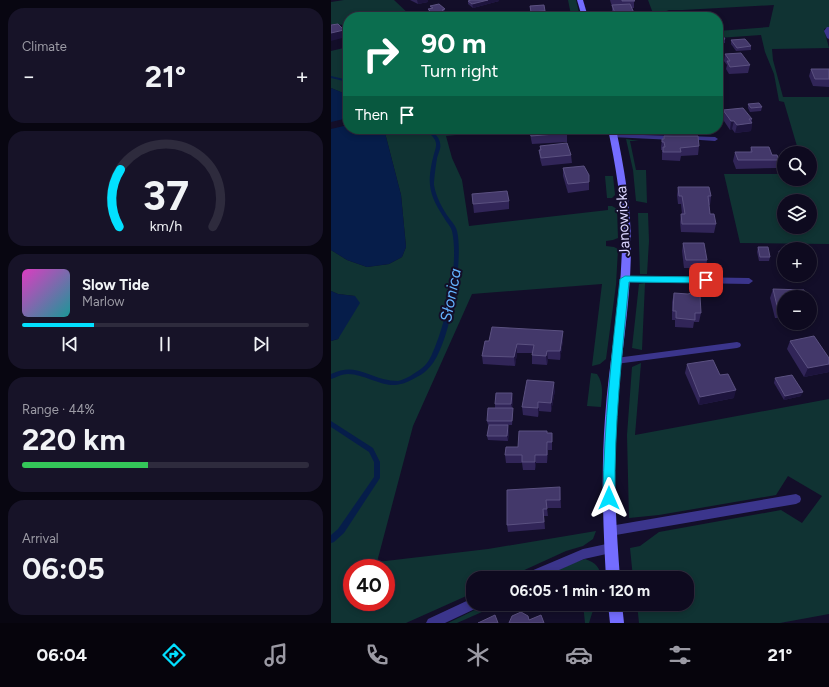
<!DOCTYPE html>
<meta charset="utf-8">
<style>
body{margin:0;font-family:Figtree,sans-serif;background:#171328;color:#f1f3f6;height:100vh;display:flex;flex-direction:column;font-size:15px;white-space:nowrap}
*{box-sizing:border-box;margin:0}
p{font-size:13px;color:#9b9aa4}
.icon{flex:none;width:22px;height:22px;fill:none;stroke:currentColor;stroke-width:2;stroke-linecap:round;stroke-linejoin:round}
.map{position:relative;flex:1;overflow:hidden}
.sheet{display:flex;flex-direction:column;gap:8px;padding:8px;background:#080611;width:331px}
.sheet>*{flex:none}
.guide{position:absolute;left:12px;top:12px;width:380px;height:122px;border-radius:16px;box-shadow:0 2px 6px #0003,0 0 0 1px #2e2b3d;background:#0b6e4f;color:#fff;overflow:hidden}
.buttons{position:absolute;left:446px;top:146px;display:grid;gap:8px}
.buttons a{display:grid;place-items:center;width:40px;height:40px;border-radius:50%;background:#0e0a1f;box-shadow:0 2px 6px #0003,0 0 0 1px #2e2b3d;font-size:20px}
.speed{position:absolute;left:12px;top:559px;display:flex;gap:8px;font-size:20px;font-weight:700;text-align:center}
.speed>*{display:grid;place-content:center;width:52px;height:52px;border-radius:50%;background:#0e0a1f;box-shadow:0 2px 6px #0003,0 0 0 1px #2e2b3d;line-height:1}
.speed .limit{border:6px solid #d22;background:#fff;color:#111}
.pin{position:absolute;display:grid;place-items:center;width:34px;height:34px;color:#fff;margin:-17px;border-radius:8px;box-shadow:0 2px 6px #0006}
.me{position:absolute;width:44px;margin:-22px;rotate:0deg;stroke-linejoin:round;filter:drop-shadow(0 0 3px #0008)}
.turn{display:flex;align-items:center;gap:14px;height:84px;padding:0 12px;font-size:18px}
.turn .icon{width:52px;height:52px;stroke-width:2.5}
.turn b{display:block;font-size:28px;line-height:34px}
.then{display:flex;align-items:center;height:38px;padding:0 12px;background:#0003;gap:8px;font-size:15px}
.big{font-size:30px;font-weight:700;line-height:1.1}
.sheet .card{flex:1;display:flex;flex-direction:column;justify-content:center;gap:6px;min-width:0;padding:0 14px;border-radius:16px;background:#171328}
.sheet .dial{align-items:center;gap:0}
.dial svg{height:104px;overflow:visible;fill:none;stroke:#2e2b3d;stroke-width:7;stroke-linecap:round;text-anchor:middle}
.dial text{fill:#f1f3f6;stroke:none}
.song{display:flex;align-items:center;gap:12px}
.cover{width:48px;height:48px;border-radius:6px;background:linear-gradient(135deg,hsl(310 70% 55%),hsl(180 70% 35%))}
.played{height:4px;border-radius:2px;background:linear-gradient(90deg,#02e0ff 25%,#2e2b3d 25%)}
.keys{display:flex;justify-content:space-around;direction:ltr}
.heat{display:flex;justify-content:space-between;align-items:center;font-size:22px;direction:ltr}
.charge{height:6px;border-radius:3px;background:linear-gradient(90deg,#34c759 44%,#2e2b3d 0)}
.trip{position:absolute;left:135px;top:571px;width:228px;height:40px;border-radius:16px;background:#0e0a1f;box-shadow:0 2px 6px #0003,0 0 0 1px #2e2b3d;font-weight:700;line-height:40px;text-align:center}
.dock{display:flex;height:64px;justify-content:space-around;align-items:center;background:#06040c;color:#9b9aa4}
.dock .icon{width:28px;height:28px}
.dock .current{color:#02e0ff}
.dock b{font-size:18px;color:#f1f3f6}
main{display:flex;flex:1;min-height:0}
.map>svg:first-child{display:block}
</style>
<main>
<section class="sheet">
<div class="card"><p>Climate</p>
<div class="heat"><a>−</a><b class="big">21°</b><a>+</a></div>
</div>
<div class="card dial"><svg viewBox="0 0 100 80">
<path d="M14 69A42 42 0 1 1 86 69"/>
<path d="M14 69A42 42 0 0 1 15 25" stroke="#02e0ff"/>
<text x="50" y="56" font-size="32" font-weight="700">37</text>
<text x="50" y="72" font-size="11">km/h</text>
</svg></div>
<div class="card">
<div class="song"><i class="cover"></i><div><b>Slow Tide</b><p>Marlow</p></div></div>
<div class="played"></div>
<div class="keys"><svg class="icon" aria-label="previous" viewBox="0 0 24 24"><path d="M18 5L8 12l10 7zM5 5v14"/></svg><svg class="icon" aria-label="pause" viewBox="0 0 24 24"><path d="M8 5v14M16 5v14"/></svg><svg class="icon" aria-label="next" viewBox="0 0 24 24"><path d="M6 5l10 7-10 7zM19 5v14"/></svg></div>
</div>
<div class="card"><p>Range · 44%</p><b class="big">220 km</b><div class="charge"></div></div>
<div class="card"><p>Arrival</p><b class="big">06:05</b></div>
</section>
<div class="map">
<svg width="498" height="623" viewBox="0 0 498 623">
<rect width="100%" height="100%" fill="#130e29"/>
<!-- green -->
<g fill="#103333" fill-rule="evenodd">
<polygon points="13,0 63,0 81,17 17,17 17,28 14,25 0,24 0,2"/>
<polygon points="237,0 245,0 249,17 236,17 240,15"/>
<path d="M317,0H498V27L493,29L498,48L441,49L442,60L452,97H498V244L409,243L393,174H453V179H479V153H468L453,102L448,101L443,74L434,52L430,35L387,38V31L438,27L443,5L352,10H338L323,16ZM453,201H479V227H453Z"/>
<polygon points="17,47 17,95 0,88 0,51"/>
<path d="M53,129H187L115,136L121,158L131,180L138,226L277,210V206H281L286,209L287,238L282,240L275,241V246L283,247L287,249L285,285L275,359L269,364L261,366L271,284L141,294L82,426L46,562L157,549L265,531L262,539L252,546L235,551L176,578H142V593L75,623H0V341L7,339L24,296L7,294L0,291V250L16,260L36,267L58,264L71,257L75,247L70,195ZM21,568H55V602H21Z"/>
<polygon points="295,139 308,141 299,141 305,170 315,170 316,203 305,201 302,170"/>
<polygon points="274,176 282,176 284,195 281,198 276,198"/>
<polygon points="307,213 317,213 318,241 316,274 309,274"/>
<polygon points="314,283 311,350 301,348 308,284"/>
<polygon points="310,363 304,435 498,399 498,614 449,623 308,623 306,604 356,604 356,578 302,578 299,548 309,546 328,532 450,510 471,523 491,496 457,476 445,495 328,515 298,518 296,435 301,367"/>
<path d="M260,373L266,374C273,384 271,395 270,407L256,406Z"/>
<path d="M254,559C265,563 269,567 270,578H249L247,570L228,578H211L242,563Z"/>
<polygon points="156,604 169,604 126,623 117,623"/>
<polygon points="252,604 264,604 258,623 254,623"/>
</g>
<!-- water -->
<g fill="#061d4a">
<polygon points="0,88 17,95 17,118 0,122"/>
<polygon points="17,125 17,129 53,129 70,195 75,247 71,257 58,264 36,267 16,260 0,250 0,129"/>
<polygon points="0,291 7,294 24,296 29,303 7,339 0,341"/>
</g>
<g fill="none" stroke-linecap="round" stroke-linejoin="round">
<!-- stream -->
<g fill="#061d4a" fill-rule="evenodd">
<polygon points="0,76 17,80 17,82 0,78"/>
<path d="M94,129H98C105,134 111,140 109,149C108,152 107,155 106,158C105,165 103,178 103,185C105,197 111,208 118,218C121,222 125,226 126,231C133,259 119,351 96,370C93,373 88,376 84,378C66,388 59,386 41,380C33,377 25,374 17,374C11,374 6,377 0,379V374C22,364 31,373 52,379C57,380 62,381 67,381C74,380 86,372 91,368C98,363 101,354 104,347C116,318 128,262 121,231C120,227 117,224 115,221C108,210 100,198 99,185C98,178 100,165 102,158C103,152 107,146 104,140C102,136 97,132 94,129Z"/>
<polygon points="0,421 42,448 49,462 49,478 13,533 3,542 0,543 0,535 7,529 43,477 43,462 38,452 0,427"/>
</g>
<!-- lane -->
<g fill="#3b358c" fill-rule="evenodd">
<polygon points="496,27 498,27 498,39 496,38 493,31"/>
<polygon points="282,134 343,136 346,138 343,140 280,137 279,136"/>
<polygon points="357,136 384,137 387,139 384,141 355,139 354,138"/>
<polygon points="294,276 418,278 422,281 418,284 294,282 290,279"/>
<polygon points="406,342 409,343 410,345 409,347 406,348 285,364 282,363 281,361 282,359 285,358"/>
<polygon points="465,494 469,496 470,499 469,502 465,504 279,536 275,535 274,531 275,527 279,526"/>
<polygon points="280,543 284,544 285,548 284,552 280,553 253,559 210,578 191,578 193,574 252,549"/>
<polygon points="142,598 142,604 148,604 146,608 114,623 95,623 97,619"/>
</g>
<!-- secondary -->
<g fill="#746dff" fill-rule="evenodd">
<polygon points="246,0 252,0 257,17 251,17"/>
<path d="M277,129H285C293,167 300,206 300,246C300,303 289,360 285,418C282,471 285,525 289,578H275C272,525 270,471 274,418C278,360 290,304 291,246C292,207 285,168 277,129Z"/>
<polygon points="277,604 291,604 293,623 279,623"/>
</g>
</g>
<!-- wall -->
<g fill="#312558">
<polygon points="79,0 97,0 97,2 87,4"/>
<polygon points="140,0 168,0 168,1 142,8 137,4 137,1"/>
<polygon points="279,0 303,0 303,8 301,8 303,13 303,17 283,17 281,12 281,7"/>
<polygon points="99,6 115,12 114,13 114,16 110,17 102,17 98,13 97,9 100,9"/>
<polygon points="199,6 214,11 214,15 200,16"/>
<polygon points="387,37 394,39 394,43 387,44"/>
<polygon points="400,40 420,46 420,50 405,51 400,44"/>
<polygon points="394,54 419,65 417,73 398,74 395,69 396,65 393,61"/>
<polygon points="480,69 498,69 498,87 482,86 478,76"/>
<polygon points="417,104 431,107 430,111 419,112 417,108"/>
<polygon points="392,110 421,119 420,131 404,133 401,129 399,130 391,118"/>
<polygon points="198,129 234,129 236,133 236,142 201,144"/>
<rect x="345" y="129" width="20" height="1"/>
<polygon points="333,136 368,146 367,155 350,156 349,161 331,160 331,150 330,150 330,147 331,139 332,139"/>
<polygon points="209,146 240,155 241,163 211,166 209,159 208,150 209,150"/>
<polygon points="420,147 441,155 448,160 446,168 405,169 402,161 404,152 419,152"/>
<polygon points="232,168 258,182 258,190 237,193 232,176"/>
<polygon points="347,187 380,196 379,205 378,205 379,214 385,224 383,233 350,232 349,222 350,214 351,214 350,204 347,204 346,195"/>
<polygon points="178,201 178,209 143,213 142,204"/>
<polygon points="352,243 376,260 375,268 353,268 351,251"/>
<polygon points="427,247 439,257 438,261 428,261 426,252"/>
<polygon points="448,251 453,252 453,273 449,273 446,260"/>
<polygon points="442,289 453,297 453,318 444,318 439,298"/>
<polygon points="343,293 370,313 368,322 363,322 362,328 344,327 344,320 341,320 341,302"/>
<polygon points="232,331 232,340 229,360 217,359 216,365 201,364 201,353 186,353 184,366 152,364 151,356 158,341"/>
<polygon points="459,341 498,358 498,372 473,377 456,349"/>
<polygon points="356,364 389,375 403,398 368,405 354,373"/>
<polygon points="444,378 470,396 453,400 443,383"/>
<polygon points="224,390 220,412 208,411 207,417 192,415 191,407"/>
<polygon points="182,397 181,408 164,408 164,404"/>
<polygon points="182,413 181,425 157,425 156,421"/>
<polygon points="178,430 177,441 157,440 156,436"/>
<polygon points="216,433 221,442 221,450 217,450 216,463 205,463 204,470 192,470 191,463 175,463 174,455 187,447"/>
<polygon points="229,487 230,508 216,508 217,516 213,516 214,529 177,532 176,525"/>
</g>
<!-- shaded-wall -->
<g fill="#1d143d">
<polygon points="86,0 97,0 97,2 87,4"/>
<polygon points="157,0 168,0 168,1 142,8 141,4"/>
<polygon points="114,9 114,16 110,17 104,17 103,15 111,10"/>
<polygon points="303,13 303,17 285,17 285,16"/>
<polygon points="13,30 15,37 0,41 0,33"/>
<polygon points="400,121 403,121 401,129 399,130"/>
<polygon points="421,123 420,131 404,133 406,125"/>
<polygon points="232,331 232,340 229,360 229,351"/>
<polygon points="186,344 186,353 184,366 183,357"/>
<polygon points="216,351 217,359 216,365 215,356"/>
<polygon points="498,364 498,372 473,377 477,368"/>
<polygon points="223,382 224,390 220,412 220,403"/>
<polygon points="405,390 403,398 368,405 369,397"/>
<polygon points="472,392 470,396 453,400 454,396"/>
<polygon points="181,393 182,397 181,408 180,404"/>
<polygon points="207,402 208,411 207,417"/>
<polygon points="177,425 178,430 177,441 176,436"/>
<polygon points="216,442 217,450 216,463"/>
<polygon points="204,455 205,463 204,470"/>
</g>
<!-- building -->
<g fill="#43386a" stroke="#5b5181">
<polygon points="140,0 157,0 141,4 137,1"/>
<polygon points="291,0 303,0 304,1 291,1"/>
<polygon points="108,4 114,9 111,10 114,12 103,15 97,9 102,8 99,6"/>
<polygon points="299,4 303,13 285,16 281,5"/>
<polygon points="213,5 214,11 200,12 199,6"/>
<polygon points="367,13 370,16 378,16 379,17 361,17 359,14"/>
<polygon points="320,14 329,17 314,17"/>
<polygon points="7,24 13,30 0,33 0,25"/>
<polygon points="392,36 394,39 387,40 387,37"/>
<polygon points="414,39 420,46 406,48 400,40"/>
<polygon points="410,53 419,65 399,67 396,61 399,61 394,54"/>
<polygon points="480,69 498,69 498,79 484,79"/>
<polygon points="428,103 431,107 420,108 417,104"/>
<polygon points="412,108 421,119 418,119 421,123 406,125 403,121 400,121 392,110"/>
<polygon points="198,129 234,129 236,133 200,136"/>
<polygon points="333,136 367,136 368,146 349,148 350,152 332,152 332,147 334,147 333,142 331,142 331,139 333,139"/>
<polygon points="236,143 240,155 210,158 208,150 210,150 209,146"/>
<polygon points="420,147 438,147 441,155 446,155 448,160 407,160 404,152 421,152"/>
<polygon points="253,166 258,175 258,182 237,184 232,168"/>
<polygon points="347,187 378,187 380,196 377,196 379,214 383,214 385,224 351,224 350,214 354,214 351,196 348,196"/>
<polygon points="176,191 178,201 142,204 141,194"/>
<polygon points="352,243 373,243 376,260 355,260"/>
<polygon points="427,247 437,247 439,257 429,257"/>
<polygon points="448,251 453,252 453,264 451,264"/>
<polygon points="442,289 473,290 475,297 453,297 453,309 447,310"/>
<polygon points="343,293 357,294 360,293 369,295 370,313 364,313 364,320 345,318 345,311 342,311"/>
<polygon points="161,327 232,331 229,351 216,351 215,356 201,355 203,345 186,344 183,357 151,356 154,341 158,341"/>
<polygon points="483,336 498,358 498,364 477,368 459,341"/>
<polygon points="382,360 389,375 397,374 405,390 369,397 356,364"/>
<polygon points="461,375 472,392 454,396 444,378"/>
<polygon points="196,380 223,382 220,403 207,402 207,408 191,407"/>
<polygon points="165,393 181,393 180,404 164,404"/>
<polygon points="157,408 182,408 181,421 156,421"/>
<polygon points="158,425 177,425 176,436 156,436"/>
<polygon points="188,431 216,431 216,433 221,433 221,442 216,442 216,455 204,455 204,462 191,462 191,455 174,455 175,447 187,447"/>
<polygon points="229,487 229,500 215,500 216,509 212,509 213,522 176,525 176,490"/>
<polygon points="190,612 197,616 198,620 210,615 213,623 178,623 181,616"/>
<polygon points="164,615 167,623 147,623"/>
</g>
<!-- route -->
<path fill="#02e0ff" stroke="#0192a6" d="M294,276L375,277L380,280L375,283L298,282C291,354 283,425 284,498L282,502L278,503L274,502L272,498C273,424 281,352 289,279Z"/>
<g text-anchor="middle" stroke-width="4" stroke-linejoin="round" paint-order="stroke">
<!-- street labels -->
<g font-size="15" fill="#dcd6ff" stroke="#130e29">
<text transform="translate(292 221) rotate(-93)" y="5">Janowicka</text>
</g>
<!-- water labels -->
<g font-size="16" font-style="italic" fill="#64b3ff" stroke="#130e29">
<text transform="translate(119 295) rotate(-79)" y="6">Słonica</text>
</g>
</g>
</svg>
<div class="buttons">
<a><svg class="icon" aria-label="search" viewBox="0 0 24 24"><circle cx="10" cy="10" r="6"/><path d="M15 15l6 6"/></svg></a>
<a><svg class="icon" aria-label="layers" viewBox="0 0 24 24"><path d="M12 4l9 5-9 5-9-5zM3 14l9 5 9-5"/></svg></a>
<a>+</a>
<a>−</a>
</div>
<div class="speed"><div class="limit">40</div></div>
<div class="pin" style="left:375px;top:280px;background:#d93025"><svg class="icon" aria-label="arrive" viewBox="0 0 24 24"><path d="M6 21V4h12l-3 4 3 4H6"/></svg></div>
<svg class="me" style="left:278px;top:498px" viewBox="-20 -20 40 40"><path d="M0-17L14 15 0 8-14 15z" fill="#02e0ff" stroke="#fff" stroke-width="4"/></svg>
<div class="trip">06:05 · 1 min · 120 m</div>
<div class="guide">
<div class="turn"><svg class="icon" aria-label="right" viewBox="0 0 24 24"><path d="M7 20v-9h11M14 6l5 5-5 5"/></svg><div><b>90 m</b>Turn right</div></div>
<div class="then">Then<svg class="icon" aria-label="arrive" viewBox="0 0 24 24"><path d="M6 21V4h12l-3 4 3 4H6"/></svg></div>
</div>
</div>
</main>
<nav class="dock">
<b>06:04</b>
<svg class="icon current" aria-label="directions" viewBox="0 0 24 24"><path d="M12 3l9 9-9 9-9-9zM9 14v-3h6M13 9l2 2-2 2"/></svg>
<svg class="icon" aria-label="music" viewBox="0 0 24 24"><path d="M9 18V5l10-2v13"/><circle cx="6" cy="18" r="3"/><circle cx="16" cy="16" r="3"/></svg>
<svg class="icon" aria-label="phone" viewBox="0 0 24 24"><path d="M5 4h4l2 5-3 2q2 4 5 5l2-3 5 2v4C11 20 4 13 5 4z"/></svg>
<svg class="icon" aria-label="climate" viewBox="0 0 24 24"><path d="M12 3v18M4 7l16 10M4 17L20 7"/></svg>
<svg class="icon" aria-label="car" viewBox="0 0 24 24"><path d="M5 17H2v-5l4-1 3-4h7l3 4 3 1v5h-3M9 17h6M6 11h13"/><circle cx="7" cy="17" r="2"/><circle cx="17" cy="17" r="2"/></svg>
<svg class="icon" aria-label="filters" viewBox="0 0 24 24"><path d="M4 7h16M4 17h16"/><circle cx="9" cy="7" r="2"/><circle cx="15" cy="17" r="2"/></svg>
<b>21°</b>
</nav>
